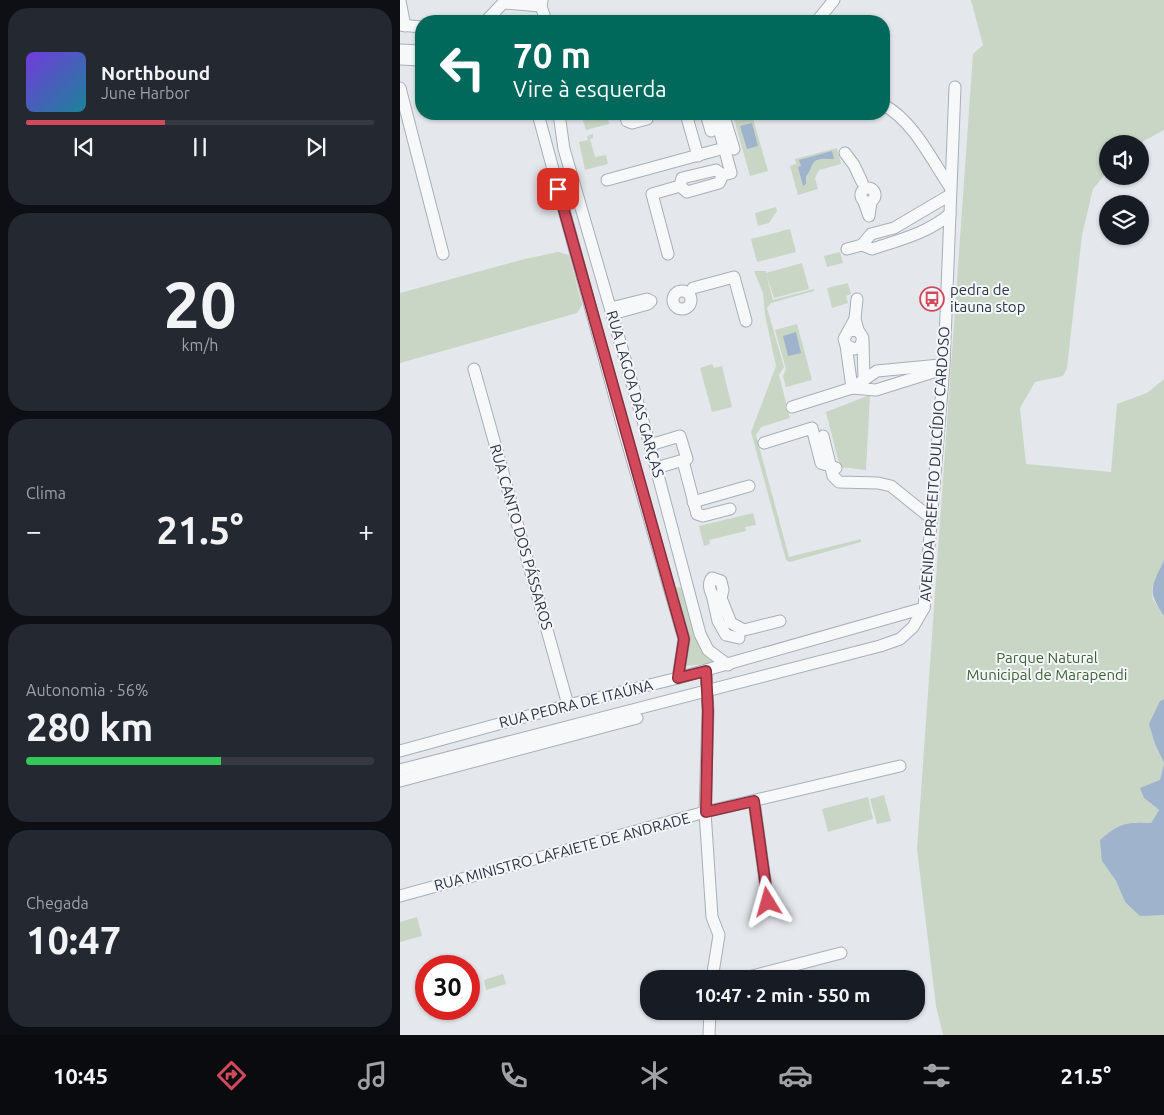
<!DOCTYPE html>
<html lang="pt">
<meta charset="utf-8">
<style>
body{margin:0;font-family:Ubuntu,sans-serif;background:#242831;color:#f1f3f6;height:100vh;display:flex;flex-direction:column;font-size:19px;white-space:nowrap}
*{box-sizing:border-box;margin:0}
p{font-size:16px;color:#9ea1a6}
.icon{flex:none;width:28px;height:28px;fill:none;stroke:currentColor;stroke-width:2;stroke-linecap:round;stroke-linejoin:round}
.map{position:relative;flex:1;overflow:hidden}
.sheet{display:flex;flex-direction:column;gap:8px;padding:8px;background:#0d0f14;width:400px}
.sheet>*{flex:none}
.hud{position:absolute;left:15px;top:15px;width:475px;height:105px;border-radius:20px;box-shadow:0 1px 4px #0004;background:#00695c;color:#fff;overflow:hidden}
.fabs{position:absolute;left:699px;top:135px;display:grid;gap:10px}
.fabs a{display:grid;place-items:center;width:50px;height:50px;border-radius:50%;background:#171b24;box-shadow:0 1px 4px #0004;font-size:25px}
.speed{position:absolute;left:15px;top:955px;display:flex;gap:10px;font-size:25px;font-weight:700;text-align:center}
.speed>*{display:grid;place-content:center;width:65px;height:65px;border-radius:50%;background:#171b24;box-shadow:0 1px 4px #0004;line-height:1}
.speed .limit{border:8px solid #d22;background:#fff;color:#111}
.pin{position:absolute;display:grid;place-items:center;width:42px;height:42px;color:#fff;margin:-21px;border-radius:10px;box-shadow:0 2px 8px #0006}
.me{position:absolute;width:55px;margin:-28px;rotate:352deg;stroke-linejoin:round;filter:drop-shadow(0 0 4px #0008)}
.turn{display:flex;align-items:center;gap:18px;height:105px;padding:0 15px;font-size:22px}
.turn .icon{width:65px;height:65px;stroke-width:2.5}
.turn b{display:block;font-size:35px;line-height:42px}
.big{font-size:38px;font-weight:600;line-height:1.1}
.sheet .card{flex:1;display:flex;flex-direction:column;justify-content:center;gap:8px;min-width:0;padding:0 18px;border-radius:20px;background:#242831}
.sheet .dial{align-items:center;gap:0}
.dial b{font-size:65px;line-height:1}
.song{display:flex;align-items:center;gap:15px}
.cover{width:60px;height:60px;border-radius:8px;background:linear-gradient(135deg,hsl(260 70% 55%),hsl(190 70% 35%))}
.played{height:5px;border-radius:2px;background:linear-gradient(90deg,#d1495b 40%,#363941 40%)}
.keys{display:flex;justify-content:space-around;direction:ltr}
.heat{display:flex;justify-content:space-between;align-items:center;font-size:28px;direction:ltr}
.charge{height:8px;border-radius:4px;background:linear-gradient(90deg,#34c759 56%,#363941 0)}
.trip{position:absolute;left:240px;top:970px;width:285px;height:50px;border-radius:20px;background:#171b24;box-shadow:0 1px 4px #0004;font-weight:600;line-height:50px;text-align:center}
.menu{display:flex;height:80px;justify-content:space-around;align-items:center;background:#090b0e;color:#9ea1a6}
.menu .icon{width:35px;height:35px}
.menu .active{color:#d1495b}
.menu b{font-size:22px;color:#f1f3f6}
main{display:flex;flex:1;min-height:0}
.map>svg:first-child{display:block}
</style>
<main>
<section class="sheet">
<div class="card">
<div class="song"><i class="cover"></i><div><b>Northbound</b><p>June Harbor</p></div></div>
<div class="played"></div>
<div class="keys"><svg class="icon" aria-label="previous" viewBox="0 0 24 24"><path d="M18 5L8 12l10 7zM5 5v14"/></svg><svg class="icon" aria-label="pause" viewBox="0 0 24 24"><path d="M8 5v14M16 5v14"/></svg><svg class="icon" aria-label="next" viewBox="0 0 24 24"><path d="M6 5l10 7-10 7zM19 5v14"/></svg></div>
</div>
<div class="card dial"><b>20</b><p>km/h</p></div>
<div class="card"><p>Clima</p>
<div class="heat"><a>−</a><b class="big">21.5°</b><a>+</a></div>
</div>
<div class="card"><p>Autonomia · 56%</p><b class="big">280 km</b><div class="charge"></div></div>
<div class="card"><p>Chegada</p><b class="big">10:47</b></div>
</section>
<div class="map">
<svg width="764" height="1035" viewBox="0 0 764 1035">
<rect width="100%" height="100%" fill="#e4e7ec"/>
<!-- green -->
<g fill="#c9d6c5">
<polygon points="571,0 764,0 764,130 738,144 708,144 707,172 693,189 682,235 667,368 663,376 635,382 620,408 626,464 711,472 717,404 747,393 764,379 764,560 752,588 753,599 764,616 764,699 760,701 755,744 764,763 760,780 744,798 759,810 751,823 734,822 702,861 716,881 725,902 764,915 764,1035 543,1035 536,1006 517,849 573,54 583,45"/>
<polygon points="181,114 214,114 208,120 209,124 186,130"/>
<polygon points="352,115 368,171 350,176 334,119"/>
<polygon points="193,134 193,138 190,139 195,157 206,155 208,164 185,170 179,142 188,140 187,136"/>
<polygon points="437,148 441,164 419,170 415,178 418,189 398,195 390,166 396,164 395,159"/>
<polygon points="376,207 377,211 369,223 358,226 355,213"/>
<polygon points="390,229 396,252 357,262 351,239"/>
<polygon points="158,252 169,255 182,305 177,313 0,363 0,293 125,259"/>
<polygon points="440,252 443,263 427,267 424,256"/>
<polygon points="402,263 409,289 374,298 366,274 373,300 414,289 414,291 371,303 367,308 384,367 379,375 390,418 361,427 356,435 389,557 461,539 461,542 390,562 386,560 351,432 376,366 365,315 363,293 354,271 366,271 366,273"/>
<polygon points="448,283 451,294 446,296 448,303 432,308 427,288"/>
<polygon points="397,324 412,380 386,387 383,376 386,369 375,330"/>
<polygon points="312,364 314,368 322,366 332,407 312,412 300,368"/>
<polygon points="470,395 466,470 440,467 426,412"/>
<polygon points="353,513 356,525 345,527 346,531 309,540 310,544 304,546 299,526"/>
<polygon points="276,587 282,588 314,663 286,666 289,641 275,591"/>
<polygon points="484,795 491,821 477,824 470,799"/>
<polygon points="468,797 473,819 428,832 422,809"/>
<polygon points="17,917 22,936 0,942 0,922"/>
<polygon points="103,974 106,984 86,990 84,980"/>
</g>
<!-- water -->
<g fill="#9fb4cc">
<polygon points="352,123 358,146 347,149 340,126"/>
<path d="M432,151L434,159C429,159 422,158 417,160C411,162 411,172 406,176V184L403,186L398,167L401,166L399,160Z"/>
<polygon points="396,332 401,353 388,356 383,336"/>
<path d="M764,560V616C747,590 751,588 764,560Z"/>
<path d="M764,699V915L740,916L725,902L716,881L702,861L700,840C718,824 727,821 751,823L759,810L744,798L740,788L760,780L764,763L755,744L749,724L760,701Z"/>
</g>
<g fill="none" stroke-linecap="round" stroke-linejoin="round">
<!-- minor casing -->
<g stroke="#a9aeb7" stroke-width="13">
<g id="minor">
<polyline points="142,0 141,6 146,21"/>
<polyline points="0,1 5,26"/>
<polyline points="104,3 141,6"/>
<polyline points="86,21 106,0"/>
<polyline points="417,21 434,0"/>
<polyline points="0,25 21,27"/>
<polyline points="0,50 21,51"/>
<polyline points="0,59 21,60"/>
<polyline points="0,88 43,254"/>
<path d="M484,105C514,122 531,159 550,187"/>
<polyline points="138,114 224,431 284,639 278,678"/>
<polyline points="159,114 164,149 250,445 300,634 308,650 328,665"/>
<polyline points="225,114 227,121 232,123 247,119 248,114"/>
<polyline points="286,114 298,156"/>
<polyline points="306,114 311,131"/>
<polyline points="315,114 331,173 323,175"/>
<polyline points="323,114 334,149"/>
<polyline points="445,153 454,165 462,182"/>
<polygon points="316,170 323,175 319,183 287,192 280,186 282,178"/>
<polyline points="207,180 317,150"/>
<circle cx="468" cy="195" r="7"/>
<polyline points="464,202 469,216 471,202"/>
<path d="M550,214C528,233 499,240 472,249L462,245L471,234L494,228L550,195"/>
<polyline points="447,249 462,245"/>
<polyline points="268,254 252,194 280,186"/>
<polyline points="293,288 334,277 346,321"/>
<circle cx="282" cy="300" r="9"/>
<polyline points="211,308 247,299 251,301 248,304 212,314"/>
<polyline points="455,319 457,299"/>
<polyline points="449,331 458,330 463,338 460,347 454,349 446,345 444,339 455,319 458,330"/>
<polyline points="463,341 464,379"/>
<polyline points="446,345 452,388"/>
<polyline points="74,369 168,705"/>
<polyline points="452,388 477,371 540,365"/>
<polyline points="392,407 452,388 476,390 543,369"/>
<polyline points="423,436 433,476 439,482 478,483 491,486 532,519"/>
<polyline points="364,443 412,428 421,463 436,468"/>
<polyline points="250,445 280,436 287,459 256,468"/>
<polyline points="283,461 297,514 303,516 330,509"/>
<polyline points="293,502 349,486"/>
<path d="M312,578L321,581L323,590L321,598L316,599C310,594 307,584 312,578Z"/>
<polyline points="312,594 318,621 326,635 339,638"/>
<polyline points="321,598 331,623 344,630 380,621"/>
<polyline points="306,671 308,711 305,812 312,917 319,935 312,979"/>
<polyline points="0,751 168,705 278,678 524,608"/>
<polyline points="0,770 480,646 500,639 513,627 524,608 544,365 555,87"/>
<polyline points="0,781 237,718"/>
<polyline points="354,801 368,902"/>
<polyline points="0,896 305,812 500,766"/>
<polyline points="341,979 441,953"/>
<polyline points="309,1035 310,1011"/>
</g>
</g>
<!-- minor -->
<use href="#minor" stroke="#f7f8fa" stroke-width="11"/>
</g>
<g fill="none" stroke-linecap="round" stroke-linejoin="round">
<!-- route casing -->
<g stroke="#882f3b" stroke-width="12">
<polyline id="route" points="158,189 284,639 278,678 306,671 308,711 306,812 354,801 368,902"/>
</g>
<!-- route -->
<use href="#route" stroke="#d1495b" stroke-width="9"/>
</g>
<!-- icons -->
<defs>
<g id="bus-ring" transform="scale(1.25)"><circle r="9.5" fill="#f4f6f9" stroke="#d1495b" stroke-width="1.5"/><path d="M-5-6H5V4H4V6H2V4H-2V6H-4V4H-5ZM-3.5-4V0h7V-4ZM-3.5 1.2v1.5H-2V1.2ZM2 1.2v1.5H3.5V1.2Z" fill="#d1495b"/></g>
</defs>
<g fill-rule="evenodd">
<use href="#bus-ring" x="532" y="299"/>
</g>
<g text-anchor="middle" stroke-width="4" stroke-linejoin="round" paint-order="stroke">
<!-- poi labels -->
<g font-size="15" fill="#2b3445" stroke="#f4f6f9" text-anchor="start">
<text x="550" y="295">pedra de<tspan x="550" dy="17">itauna stop</tspan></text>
</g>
<!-- street labels -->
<g font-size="15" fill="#2b3445" stroke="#f4f6f9">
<text transform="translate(235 394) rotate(74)" y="5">RUA LAGOA DAS GARÇAS</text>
<text transform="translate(535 464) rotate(-86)" y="5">AVENIDA PREFEITO DULCÍDIO CARDOSO</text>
<text transform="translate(121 537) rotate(74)" y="5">RUA CANTO DOS PÁSSAROS</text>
<text transform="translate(176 704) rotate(-14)" y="5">RUA PEDRA DE ITAÚNA</text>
<text transform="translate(162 852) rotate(-15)" y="5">RUA MINISTRO LAFAIETE DE ANDRADE</text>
</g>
<!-- park labels -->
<g font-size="15" fill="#3f6138" stroke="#f4f6f9">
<text x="647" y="663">Parque Natural<tspan x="647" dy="17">Municipal de Marapendi</tspan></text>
</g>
</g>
</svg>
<div class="fabs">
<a><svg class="icon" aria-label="sound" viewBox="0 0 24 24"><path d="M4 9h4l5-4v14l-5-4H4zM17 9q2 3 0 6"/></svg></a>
<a><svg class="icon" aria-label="layers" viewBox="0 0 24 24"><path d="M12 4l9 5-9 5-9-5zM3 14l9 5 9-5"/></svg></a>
</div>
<div class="speed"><div class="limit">30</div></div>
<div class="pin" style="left:158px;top:189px;background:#d93025"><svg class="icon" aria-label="arrive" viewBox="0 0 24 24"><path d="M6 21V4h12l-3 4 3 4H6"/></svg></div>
<svg class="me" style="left:368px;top:902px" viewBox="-20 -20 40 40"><path d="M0-17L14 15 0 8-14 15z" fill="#d1495b" stroke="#fff" stroke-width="4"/></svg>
<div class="trip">10:47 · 2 min · 550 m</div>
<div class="hud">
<div class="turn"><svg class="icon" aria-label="left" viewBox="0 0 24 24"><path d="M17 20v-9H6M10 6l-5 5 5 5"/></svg><div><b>70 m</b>Vire à esquerda</div></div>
</div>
</div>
</main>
<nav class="menu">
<b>10:45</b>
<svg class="icon active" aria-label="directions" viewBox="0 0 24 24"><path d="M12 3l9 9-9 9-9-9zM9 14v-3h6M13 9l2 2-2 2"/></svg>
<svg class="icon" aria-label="music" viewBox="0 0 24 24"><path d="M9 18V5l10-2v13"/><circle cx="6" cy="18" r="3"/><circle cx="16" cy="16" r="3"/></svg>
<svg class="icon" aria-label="phone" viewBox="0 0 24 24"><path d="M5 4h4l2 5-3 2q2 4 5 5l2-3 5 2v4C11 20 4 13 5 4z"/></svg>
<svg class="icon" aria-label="climate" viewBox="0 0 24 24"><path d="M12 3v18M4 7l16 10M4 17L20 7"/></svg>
<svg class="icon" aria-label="car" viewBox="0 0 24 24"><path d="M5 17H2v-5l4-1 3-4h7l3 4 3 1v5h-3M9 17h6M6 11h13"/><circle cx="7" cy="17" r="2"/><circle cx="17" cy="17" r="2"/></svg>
<svg class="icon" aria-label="filters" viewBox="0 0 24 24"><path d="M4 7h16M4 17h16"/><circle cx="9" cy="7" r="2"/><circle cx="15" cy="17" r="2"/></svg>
<b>21.5°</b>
</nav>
